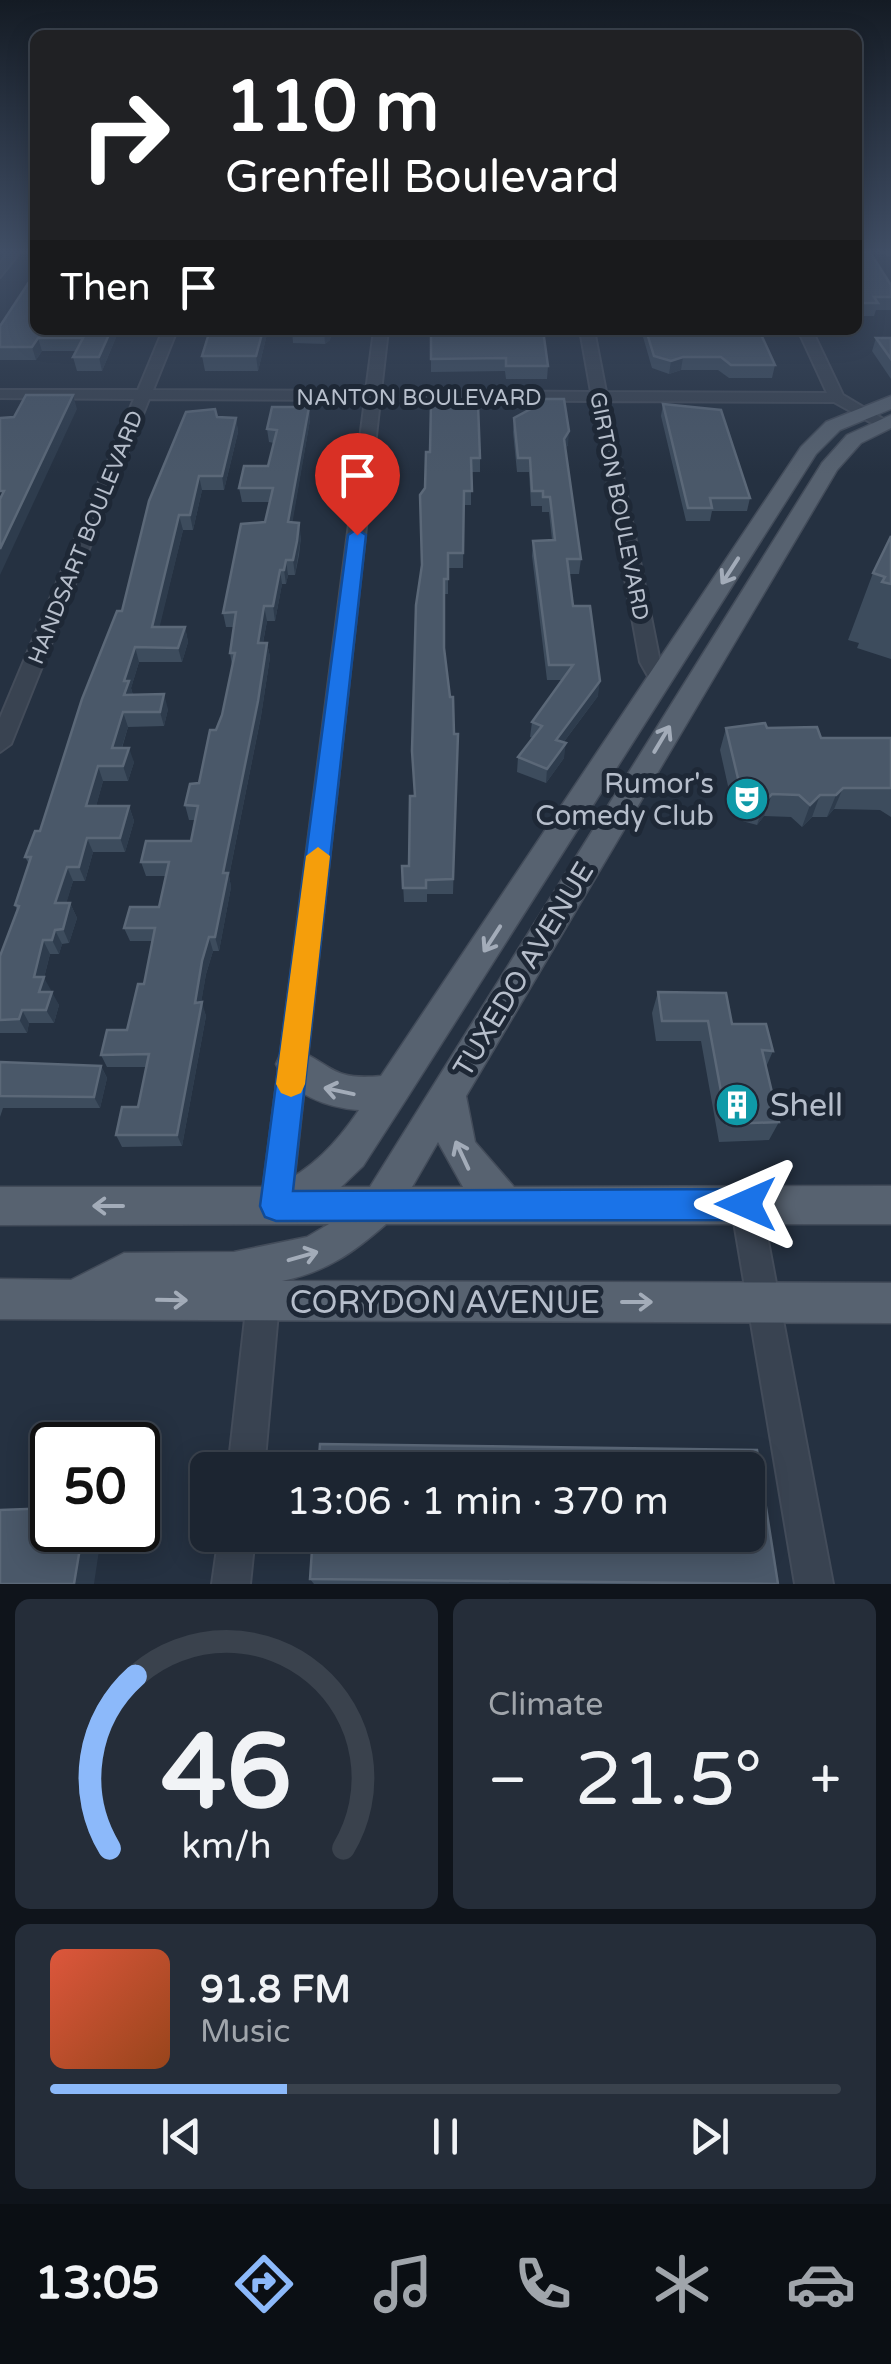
<!DOCTYPE html>
<meta charset="utf-8">
<style>
body{margin:0;font-family:"Varela Round",sans-serif;background:#252d39;color:#f1f3f6;height:100vh;display:flex;flex-direction:column;font-size:38px;white-space:nowrap}
*{box-sizing:border-box;margin:0}
p{font-size:32px;color:#a0a5ab}
.icon{flex:none;width:55px;height:55px;fill:none;stroke:currentColor;stroke-width:2;stroke-linecap:round;stroke-linejoin:round}
.map{position:relative;height:1584px;overflow:hidden}
.panel{display:flex;flex-direction:column;gap:15px;padding:15px;background:#0f141b;flex:1}
.panel>*{flex:none}
.top-card{position:absolute;left:30px;top:30px;width:832px;height:305px;border-radius:15px;box-shadow:0 5px 25px #0003,0 0 0 2px #3a424d;background:#202124;color:#fff;overflow:hidden}
.speed{position:absolute;left:30px;top:1422px;display:flex;gap:20px;font-size:50px;font-weight:700;text-align:center}
.speed>*{display:grid;place-content:center;width:130px;height:130px;border-radius:50%;background:#1c2531;box-shadow:0 5px 25px #0003,0 0 0 2px #3a424d;line-height:1}
.speed .limit{border:5px solid #111;border-radius:15px;background:#fff;color:#111}
.pin{position:absolute;display:grid;place-items:center;width:85px;height:85px;color:#fff;margin:-102px -42px;border-radius:50% 50% 50% 0;rotate:-45deg;box-shadow:0 0 10px #0007}
.pin .icon{rotate:45deg}
.me{position:absolute;width:110px;margin:-55px;rotate:270deg;stroke-linejoin:round;filter:drop-shadow(0 0 8px #0008)}
.turn{display:flex;align-items:center;gap:35px;height:210px;padding:0 30px;font-size:45px}
.turn .icon{width:130px;height:130px;stroke-width:2.5}
.turn b{display:block;font-size:70px;line-height:85px}
.then{display:flex;align-items:center;height:95px;padding:0 30px;background:#0003;gap:20px;font-size:38px}
.big{font-size:75px;font-weight:600;line-height:1.1}
.panel .card{flex:1;display:flex;flex-direction:column;justify-content:center;gap:15px;min-width:0;padding:0 35px;border-radius:15px;background:#252d39}
.panel .dial{align-items:center;gap:0}
.dial svg{height:260px;overflow:visible;fill:none;stroke:#3a424d;stroke-width:7;stroke-linecap:round;text-anchor:middle}
.dial text{fill:#f1f3f6;stroke:none}
.song{display:flex;align-items:center;gap:30px}
.cover{width:120px;height:120px;border-radius:15px;background:linear-gradient(135deg,hsl(10 70% 55%),hsl(20 70% 35%))}
.played{height:10px;border-radius:5px;background:linear-gradient(90deg,#8cb9fa 30%,#3a424d 30%)}
.keys{display:flex;justify-content:space-around;direction:ltr}
.heat{display:flex;justify-content:space-between;align-items:center;font-size:55px;direction:ltr}
.panel .tiles{flex:1;display:grid;gap:15px;grid-template-columns:1fr 1fr}
.card:last-child{grid-column:span 2}
.trip{position:absolute;left:190px;top:1452px;width:575px;height:100px;border-radius:15px;background:#1c2531;box-shadow:0 5px 25px #0003,0 0 0 2px #3a424d;font-weight:600;line-height:100px;text-align:center}
.tab-bar{display:flex;height:160px;justify-content:space-around;align-items:center;background:#0b0f14;color:#a0a5ab}
.tab-bar .icon{width:70px;height:70px}
.tab-bar .selected{color:#8cb9fa}
.tab-bar b{font-size:45px;color:#f1f3f6}
.map>svg:first-child{display:block}
</style>
<div class="map">
<svg width="891" height="1584" viewBox="0 0 891 1584">
<rect width="100%" height="100%" fill="#253141"/>
<g fill="none" stroke-linecap="round" stroke-linejoin="round">
<!-- minor casing -->
<g stroke="#434c5a" stroke-width="4">
<g id="minor">
<polygon points="8,252 20,252 0,277 0,264"/>
<polygon points="163,330 177,330 153,390 366,391 374,330 388,330 381,391 591,392 580,330 594,330 606,392 827,393 798,330 812,330 843,395 890,423 877,426 834,402 608,401 660,662 670,680 660,687 653,685 640,662 593,401 380,400 291,1206 287,1217 276,1221 265,1217 261,1206 365,400 149,399 11,744 0,752 0,718 134,399 0,398 0,390 138,390"/>
<polygon points="746,1189 757,1193 761,1204 833,1584 795,1584 731,1204 735,1193"/>
<polygon points="263,1285 274,1290 279,1301 264,1470 228,1470 247,1301 252,1290"/>
<polygon points="219,1535 255,1535 250,1584 212,1584"/>
</g>
</g>
<!-- major casing -->
<g stroke="#434c5a" stroke-width="3">
<path id="major" d="M891,396V409L840,430L816,454L405,1101L363,1166L341,1187H370L822,463L847,435L891,415V428L861,443L837,470L466,1096L475,1142L514,1187L891,1186V1224H386C353,1253 326,1272 282,1281L891,1283V1323L0,1319V1279L71,1280L124,1253L234,1252L307,1237L329,1224L0,1225V1187H275C312,1169 336,1144 359,1110C328,1108 289,1094 276,1064L281,1053L293,1048C333,1064 330,1081 381,1076L801,447L826,422ZM438,1142L463,1187H412Z"/>
</g>
<!-- minor -->
<use href="#minor" fill="#394351" fill-rule="evenodd"/>
<!-- major -->
<use href="#major" fill="#576270" fill-rule="evenodd"/>
</g>
<!-- wall -->
<g fill="#3d4c5d">
<polygon points="858,252 891,285 891,310 876,310 874,316 858,316"/>
<polygon points="876,252 891,252 891,257"/>
<polygon points="0,326 35,330 119,330 102,371 77,371 73,357 76,351 42,351 36,360 0,360"/>
<polygon points="210,330 268,330 258,371 205,371 202,356"/>
<polygon points="292,330 332,330 330,340 325,344 293,343"/>
<polygon points="431,330 548,366 547,379 506,379 505,371 431,372"/>
<polygon points="641,330 759,330 775,365 772,378 729,378 718,370 681,370 669,374 652,368"/>
<polygon points="876,338 891,338 891,379 872,351"/>
<polygon points="663,404 750,498 747,511 712,511 710,521 686,521 661,416"/>
<polygon points="309,407 310,420 292,522 301,537 299,555 295,575 288,575 286,584 282,584 275,621 267,621 263,643 267,643 270,657 261,716 229,876 231,887 219,951 213,951 206,974 201,1002 206,1016 182,1146 122,1147 116,1135 138,1107 146,1067 107,1067 101,1055 127,1030 144,984 153,941 130,941 124,928 159,907 166,876 146,876 141,862 191,841 196,820 189,820 185,805 199,783 216,730 222,715 232,665 230,653 234,627 226,627 223,613 265,522 270,502 242,502 239,488 268,466 274,443 269,442 267,429"/>
<polygon points="217,417 236,418 238,432 224,490 202,490 193,530 183,530 159,627 185,627 188,642 182,662 139,662 131,688 133,695 168,709 164,726 128,727 122,748 134,762 128,781 103,781 96,806 129,806 134,821 125,852 93,852 85,881 73,881 66,903 70,903 77,918 69,943 62,944 59,954 50,954 44,978 50,992 59,1005 54,1023 29,1023 27,1033 0,1033 0,956 17,910 15,905 29,864 25,857 40,831 122,611"/>
<polygon points="514,418 568,445 565,449 581,559 579,574 569,574 573,606 598,696 563,743 564,758 546,783 517,772 518,757 533,738 530,737 532,722 562,680 547,680 532,556 533,541 552,540 549,512 542,512 542,506 531,506 529,472 517,472 513,432"/>
<polygon points="430,452 480,458 480,472 471,472 471,505 464,505 463,568 448,568 448,594 444,594 444,649 454,734 458,734 453,894 427,894 427,902 404,902 402,866 409,866 415,796 412,751 425,488"/>
<polygon points="891,536 891,659 857,648 859,643 848,640 873,573"/>
<polygon points="726,728 767,728 821,738 891,738 891,817 880,810 834,809 827,817 812,817 802,827 791,817 764,816 757,825 742,821 742,813 734,813 720,750"/>
<polygon points="658,992 732,1024 773,1051 766,1067 779,1122 769,1140 719,1142 701,1041 656,1041 652,1013"/>
<polygon points="0,1062 101,1066 107,1078 100,1108 3,1108 0,1117"/>
<polygon points="310,1579 778,1584 314,1584"/>
</g>
<!-- shaded-wall -->
<g fill="#2e3c4d">
<polygon points="111,330 119,330 102,371 99,357"/>
<polygon points="263,330 268,330 258,371 256,356"/>
<polygon points="324,330 332,330 330,340 325,344"/>
<polygon points="38,338 42,351 36,360 32,347"/>
<polygon points="683,357 681,370 669,374 671,361"/>
<polygon points="73,395 77,409 0,575 0,549"/>
<polygon points="309,407 310,420 290,537 288,522"/>
<polygon points="236,418 238,432 224,490 222,476"/>
<polygon points="569,431 568,445 562,453 564,439"/>
<polygon points="199,476 202,490 193,530 190,515"/>
<polygon points="179,515 183,530 156,642 152,627"/>
<polygon points="299,523 301,537 295,575 293,560"/>
<polygon points="286,560 288,575 286,584 284,570"/>
<polygon points="280,570 282,584 275,621 273,606"/>
<polygon points="264,606 267,621 260,657 258,643"/>
<polygon points="185,627 188,642 182,662 178,648"/>
<polygon points="267,643 270,657 261,716 229,876 231,887 219,951 215,937 223,873"/>
<polygon points="135,647 139,662 131,688 133,696 124,695 124,681"/>
<polygon points="600,681 598,696 554,755 556,740"/>
<polygon points="164,694 168,709 164,726 160,712"/>
<polygon points="123,712 128,727 117,762 112,748"/>
<polygon points="566,743 564,758 546,783 547,769"/>
<polygon points="129,748 134,762 128,781 123,766"/>
<polygon points="98,766 103,781 92,821 86,806"/>
<polygon points="843,788 834,809 827,817 836,795"/>
<polygon points="772,794 764,816 757,825 764,803"/>
<polygon points="820,795 812,817 802,827 810,805"/>
<polygon points="129,806 134,821 125,852 120,838"/>
<polygon points="87,838 93,852 85,881 79,867"/>
<polygon points="67,867 73,881 62,918 55,903"/>
<polygon points="70,903 77,918 69,943 63,929"/>
<polygon points="55,930 62,944 59,954 52,940"/>
<polygon points="209,937 213,951 206,974 199,1016 195,1003 202,961"/>
<polygon points="43,940 50,954 44,978 51,990 46,1005 39,992 34,977"/>
<polygon points="52,992 59,1005 54,1023 46,1010"/>
<polygon points="202,1002 206,1016 182,1146 177,1135"/>
<polygon points="22,1010 29,1023 27,1033 19,1019"/>
<polygon points="101,1066 107,1078 100,1108 94,1097"/>
<polygon points="83,1530 102,1530 94,1584 74,1584"/>
</g>
<!-- building -->
<g fill="#4a5869" stroke="#5b6878" stroke-width="2.5">
<polygon points="858,252 870,252 891,285 891,297 874,297 878,303 858,303"/>
<polygon points="35,273 35,330 111,330 99,357 73,357 83,338 38,338 32,347 0,347 0,326"/>
<polygon points="210,330 263,330 256,356 202,356"/>
<polygon points="431,330 543,330 548,366 506,366 506,358 431,359"/>
<polygon points="646,330 759,330 775,365 731,365 721,357 683,357 671,361 654,356"/>
<polygon points="876,338 891,338 891,359"/>
<polygon points="26,395 73,395 0,549 0,499 4,491 0,491 0,418 14,417"/>
<polygon points="538,399 564,399 569,431 564,439 581,559 567,559 573,606 590,606 600,681 556,740 566,743 547,769 518,757 542,726 532,722 573,665 549,665 533,541 555,540 550,497 543,497 543,491 532,491 530,458 518,458 514,418 538,405"/>
<polygon points="431,403 478,404 480,458 471,458 472,491 464,491 463,553 448,553 448,579 444,579 444,648 450,697 453,697 454,734 458,734 453,879 426,880 426,888 403,888 402,866 409,866 410,796 415,796 412,751 416,605 422,565 420,495 425,488 426,452 430,452"/>
<polygon points="663,404 721,410 750,498 710,498 712,508 688,508"/>
<polygon points="272,407 309,407 288,522 299,523 297,541 293,560 286,560 284,570 280,570 273,606 264,606 258,643 267,643 258,701 223,873 228,873 215,937 209,937 202,961 195,1003 202,1002 177,1135 116,1135 122,1107 138,1107 149,1054 101,1055 107,1030 127,1030 138,984 144,984 155,928 124,928 130,907 159,907 169,862 141,862 146,841 191,841 198,806 185,805 190,784 199,783 210,730 216,730 222,715 235,653 230,653 236,612 223,613 241,524 265,522 273,488 239,488 244,466 268,466 277,430 267,429"/>
<polygon points="215,409 217,417 236,418 222,476 199,476 190,515 179,515 152,627 185,627 178,648 135,647 124,681 129,681 124,695 164,694 160,712 123,712 112,748 129,748 123,766 98,766 86,806 129,806 120,838 87,838 79,867 67,867 55,903 70,903 63,929 55,930 52,940 43,940 34,977 44,977 39,992 52,992 46,1010 22,1010 19,1019 0,1020 0,956 19,906 15,905 31,857 25,857 35,831 40,831 82,699 117,611 122,611 149,501 186,412"/>
<polygon points="891,536 891,584 882,582 885,577 873,573"/>
<polygon points="765,723 767,728 817,727 821,738 891,738 891,788 843,788 836,795 820,795 810,805 799,795 772,794 764,803 749,799 749,791 741,791 726,728"/>
<polygon points="658,992 726,993 732,1024 766,1024 773,1051 762,1050 779,1122 727,1124 708,1021 662,1021"/>
<polygon points="0,1062 101,1066 94,1097 0,1096"/>
<polygon points="320,1444 757,1450 778,1584 310,1579 313,1535 748,1535 748,1470 318,1470"/>
<polygon points="52,1508 52,1530 83,1530 74,1584 0,1584 0,1510"/>
</g>
<!-- one-way arrows -->
<defs><path id="oneway-shaft" d="M-6 0H5M1.5-3L5.5 0L1.5 3" fill="none" stroke-width="1.6" stroke-linecap="round" stroke-linejoin="round" transform="scale(2.5)"/></defs>
<g stroke="#a3acb9">
<use href="#oneway-shaft" transform="translate(730 571) rotate(123)"/>
<use href="#oneway-shaft" transform="translate(662 739) rotate(-59)"/>
<use href="#oneway-shaft" transform="translate(492 939) rotate(123)"/>
<use href="#oneway-shaft" transform="translate(339 1091) rotate(-168)"/>
<use href="#oneway-shaft" transform="translate(462 1155) rotate(-115)"/>
<use href="#oneway-shaft" transform="translate(108 1206) rotate(180)"/>
<use href="#oneway-shaft" transform="translate(303 1256) rotate(-16)"/>
<use href="#oneway-shaft" transform="translate(172 1300) rotate(1)"/>
<use href="#oneway-shaft" transform="translate(637 1302)"/>
</g>
<!-- sky -->
<linearGradient id="sky" x2="0" y2="1"><stop stop-color="#141b24"/><stop offset="0.53" stop-color="#404e65"/><stop offset="1" stop-color="#404e65" stop-opacity="0"/></linearGradient>
<rect width="891" height="474" fill="url(#sky)"/>
<!-- route -->
<polygon fill="#1a73e8" stroke="#114b97" stroke-width="2.5" points="357,529 366,535 293,1191 746,1189 756,1193 761,1204 756,1215 746,1220 276,1221 265,1217 260,1206 348,535"/>
<!-- slow -->
<polygon fill="#f59e0b" points="318,847 330,856 305,1084 301,1093 291,1097 281,1093 276,1084 306,856"/>
<!-- icons -->
<defs>
<g id="theatre-disc" transform="scale(2.25)"><circle r="9.5" fill="#0f9aa8" stroke="#1e2836"/><path d="M-5-5.5Q0-4 5-5.5V0Q5 5 0 6Q-5 5-5 0ZM-3.3-2.5H-1v1.5H-3.3ZM1-2.5H3.3v1.5H1ZM-2.8 1Q0 5.5 2.8 1Z" fill="#fff"/></g>
<g id="building-disc" transform="scale(2.25)"><circle r="9.5" fill="#0f9aa8" stroke="#1e2836"/><path d="M-4-6H4V6H1V3H-1V6H-4ZM-2.5-4.3h1.7v1.8h-1.7ZM.8-4.3h1.7v1.8H.8ZM-2.5-1h1.7V.8h-1.7ZM.8-1h1.7V.8H.8Z" fill="#fff"/></g>
</defs>
<g fill-rule="evenodd">
<use href="#theatre-disc" x="747" y="799"/>
<use href="#building-disc" x="737" y="1105"/>
</g>
<g text-anchor="middle" stroke-width="10" stroke-linejoin="round" paint-order="stroke">
<!-- far-street labels -->
<g font-size="22" fill="#b6becb" stroke="#1e2836">
<text x="419" y="405">NANTON BOULEVARD</text>
<text transform="translate(620 506) rotate(79)" y="8">GIRTON BOULEVARD</text>
<text transform="translate(85 537) rotate(-68)" y="8">HANDSART BOULEVARD</text>
</g>
<!-- poi labels -->
<g font-size="28" fill="#b6becb" stroke="#1e2836" text-anchor="end">
<text x="714" y="793">Rumor's<tspan x="714" dy="32">Comedy Club</tspan></text>
</g>
<!-- street labels -->
<g font-size="28" fill="#b6becb" stroke="#1e2836">
<text transform="translate(523 969) rotate(-59)" y="10">TUXEDO AVENUE</text>
</g>
<!-- near-poi labels -->
<g font-size="32" fill="#b6becb" stroke="#1e2836" text-anchor="start">
<text x="770" y="1116">Shell</text>
</g>
<!-- near-street labels -->
<g font-size="32" fill="#b6becb" stroke="#1e2836">
<text x="445" y="1313">CORYDON AVENUE</text>
</g>
</g>
</svg>
<div class="speed"><div class="limit">50</div></div>
<div class="pin" style="left:357px;top:535px;background:#d93025"><svg class="icon" aria-label="arrive" viewBox="0 0 24 24"><path d="M6 21V4h12l-3 4 3 4H6"/></svg></div>
<svg class="me" style="left:746px;top:1204px" viewBox="-20 -20 40 40"><path d="M0-17L14 15 0 8-14 15z" fill="#1a73e8" stroke="#fff" stroke-width="4"/></svg>
<div class="trip">13:06 · 1 min · 370 m</div>
<div class="top-card">
<div class="turn"><svg class="icon" aria-label="right" viewBox="0 0 24 24"><path d="M7 20v-9h11M14 6l5 5-5 5"/></svg><div><b>110 m</b>Grenfell Boulevard</div></div>
<div class="then">Then<svg class="icon" aria-label="arrive" viewBox="0 0 24 24"><path d="M6 21V4h12l-3 4 3 4H6"/></svg></div>
</div>
</div>
<section class="panel">
<div class="tiles">
<div class="card dial"><svg viewBox="0 0 100 80">
<path d="M14 69A42 42 0 1 1 86 69"/>
<path d="M14 69A42 42 0 0 1 22 16" stroke="#8cb9fa"/>
<text x="50" y="56" font-size="32" font-weight="700">46</text>
<text x="50" y="72" font-size="11">km/h</text>
</svg></div>
<div class="card"><p>Climate</p>
<div class="heat"><a>−</a><b class="big">21.5°</b><a>+</a></div>
</div>
<div class="card">
<div class="song"><i class="cover"></i><div><b>91.8 FM</b><p>Music</p></div></div>
<div class="played"></div>
<div class="keys"><svg class="icon" aria-label="previous" viewBox="0 0 24 24"><path d="M18 5L8 12l10 7zM5 5v14"/></svg><svg class="icon" aria-label="pause" viewBox="0 0 24 24"><path d="M8 5v14M16 5v14"/></svg><svg class="icon" aria-label="next" viewBox="0 0 24 24"><path d="M6 5l10 7-10 7zM19 5v14"/></svg></div>
</div>
</div>
</section>
<nav class="tab-bar">
<b>13:05</b>
<svg class="icon selected" aria-label="directions" viewBox="0 0 24 24"><path d="M12 3l9 9-9 9-9-9zM9 14v-3h6M13 9l2 2-2 2"/></svg>
<svg class="icon" aria-label="music" viewBox="0 0 24 24"><path d="M9 18V5l10-2v13"/><circle cx="6" cy="18" r="3"/><circle cx="16" cy="16" r="3"/></svg>
<svg class="icon" aria-label="phone" viewBox="0 0 24 24"><path d="M5 4h4l2 5-3 2q2 4 5 5l2-3 5 2v4C11 20 4 13 5 4z"/></svg>
<svg class="icon" aria-label="climate" viewBox="0 0 24 24"><path d="M12 3v18M4 7l16 10M4 17L20 7"/></svg>
<svg class="icon" aria-label="car" viewBox="0 0 24 24"><path d="M5 17H2v-5l4-1 3-4h7l3 4 3 1v5h-3M9 17h6M6 11h13"/><circle cx="7" cy="17" r="2"/><circle cx="17" cy="17" r="2"/></svg>
</nav>
